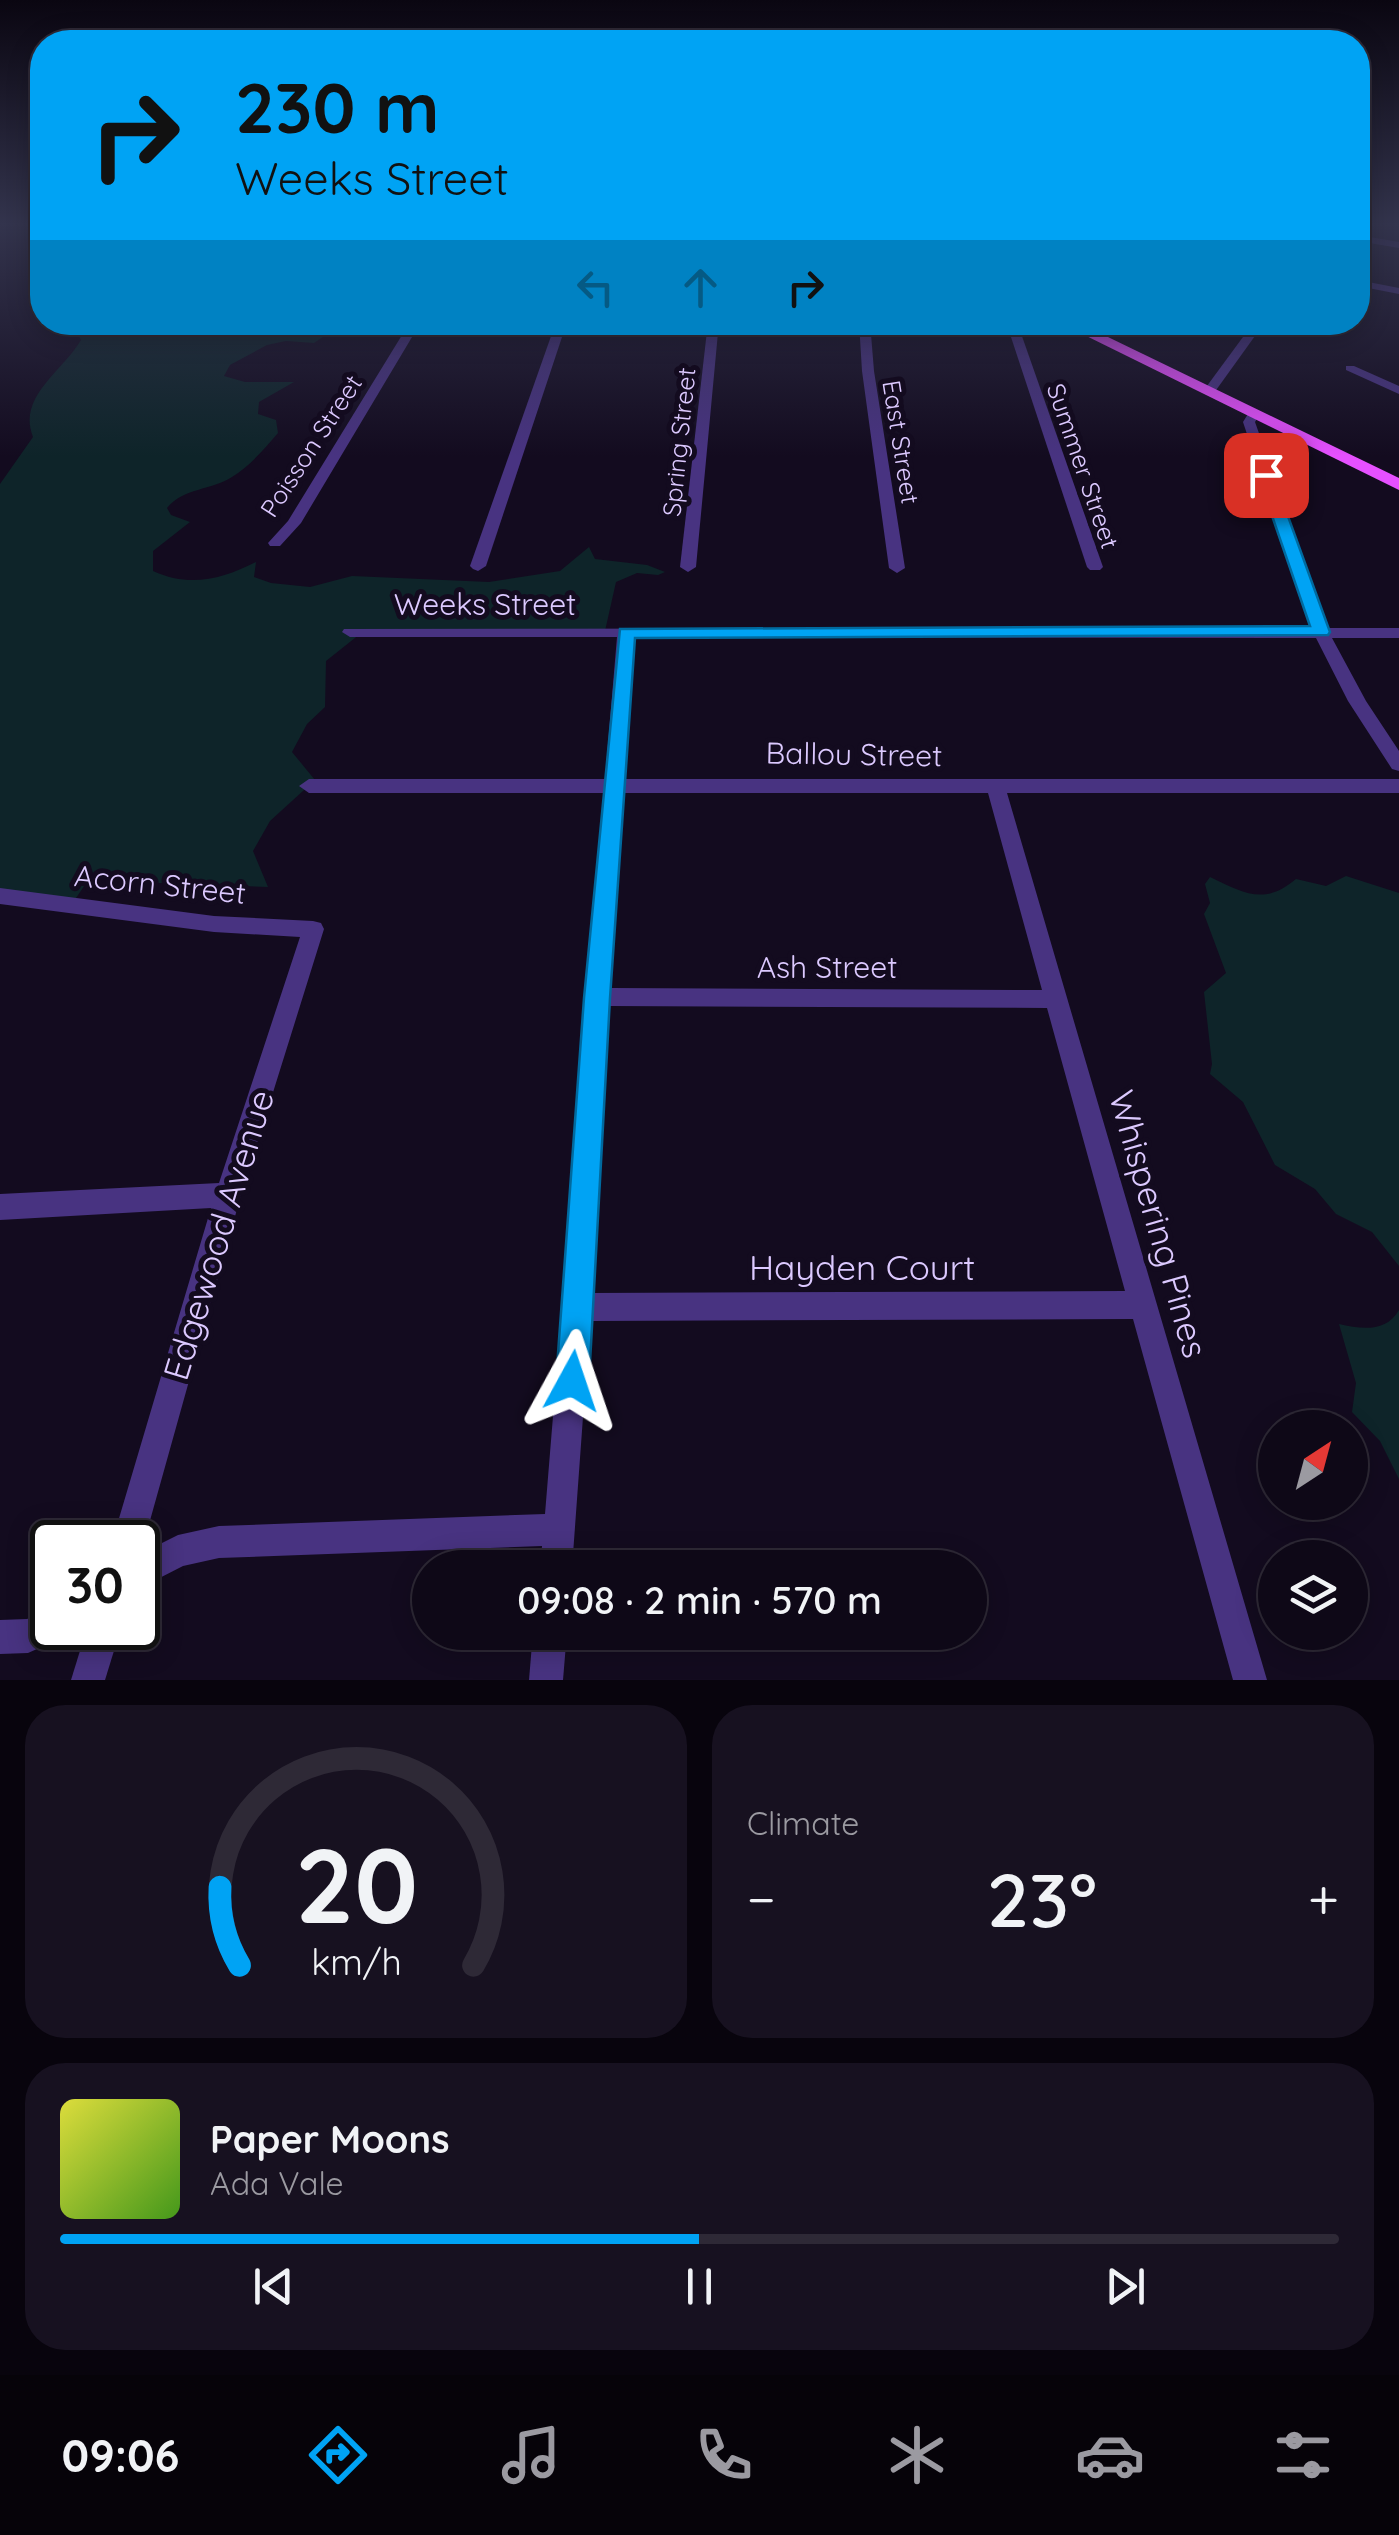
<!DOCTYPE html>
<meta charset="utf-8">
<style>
body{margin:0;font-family:Quicksand,sans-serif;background:#171120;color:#f1f3f6;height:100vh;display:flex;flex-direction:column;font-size:38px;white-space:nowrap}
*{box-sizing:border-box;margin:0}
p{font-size:32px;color:#9b9aa1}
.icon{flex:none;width:55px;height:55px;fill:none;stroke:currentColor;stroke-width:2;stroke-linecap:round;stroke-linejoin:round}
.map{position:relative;height:1680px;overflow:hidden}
.sheet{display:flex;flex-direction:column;gap:25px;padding:25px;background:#08040d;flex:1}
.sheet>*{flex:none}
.hud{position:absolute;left:30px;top:30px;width:1340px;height:305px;border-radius:40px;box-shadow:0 5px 25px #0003,0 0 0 2px #2e2936;background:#00a3f4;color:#111;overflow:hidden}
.needle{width:65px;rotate:36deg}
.fabs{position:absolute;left:1258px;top:1410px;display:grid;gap:20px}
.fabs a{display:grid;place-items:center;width:110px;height:110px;border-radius:50%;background:#0e0817;box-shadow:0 5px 25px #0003,0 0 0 2px #2e2936;font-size:50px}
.speed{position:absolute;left:30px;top:1520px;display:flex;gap:20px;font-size:50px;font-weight:700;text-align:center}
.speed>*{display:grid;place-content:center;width:130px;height:130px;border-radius:50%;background:#0e0817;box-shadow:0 5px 25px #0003,0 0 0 2px #2e2936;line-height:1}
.speed .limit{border:5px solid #111;border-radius:15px;background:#fff;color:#111}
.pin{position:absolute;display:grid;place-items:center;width:85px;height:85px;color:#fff;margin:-42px;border-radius:20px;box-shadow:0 5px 15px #0006}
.me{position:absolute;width:110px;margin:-55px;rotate:5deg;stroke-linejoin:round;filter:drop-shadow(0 0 8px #0008)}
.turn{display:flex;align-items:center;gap:35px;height:210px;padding:0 40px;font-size:45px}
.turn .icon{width:130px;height:130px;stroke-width:2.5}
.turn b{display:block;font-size:70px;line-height:85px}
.lanes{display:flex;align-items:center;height:95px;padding:0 40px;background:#0003;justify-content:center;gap:50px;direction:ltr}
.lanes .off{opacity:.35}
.big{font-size:75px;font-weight:600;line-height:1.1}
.sheet .tile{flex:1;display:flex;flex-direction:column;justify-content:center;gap:15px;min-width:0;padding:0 35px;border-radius:40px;background:#171120}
.sheet .dial{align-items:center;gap:0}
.dial svg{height:260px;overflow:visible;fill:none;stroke:#2e2936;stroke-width:7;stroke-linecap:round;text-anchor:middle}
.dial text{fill:#f1f3f6;stroke:none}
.song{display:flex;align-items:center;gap:30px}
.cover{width:120px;height:120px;border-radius:15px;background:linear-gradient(135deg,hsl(60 70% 55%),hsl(100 70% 35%))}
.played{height:10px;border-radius:5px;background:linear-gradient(90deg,#00a3f4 50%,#2e2936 50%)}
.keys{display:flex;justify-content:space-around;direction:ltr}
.heat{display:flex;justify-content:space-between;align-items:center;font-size:55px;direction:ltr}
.sheet .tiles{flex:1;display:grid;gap:25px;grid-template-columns:1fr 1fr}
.tile:last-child{grid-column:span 2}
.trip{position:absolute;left:412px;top:1550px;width:575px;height:100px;border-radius:50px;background:#0e0817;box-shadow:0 5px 25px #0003,0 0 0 2px #2e2936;font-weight:600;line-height:100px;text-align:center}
.tabs{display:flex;height:160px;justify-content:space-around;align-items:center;background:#060309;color:#9b9aa1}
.tabs .icon{width:70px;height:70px}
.tabs .selected{color:#00a3f4}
.tabs b{font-size:45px;color:#f1f3f6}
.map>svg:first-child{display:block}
</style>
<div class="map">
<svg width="1399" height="1680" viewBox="0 0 1399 1680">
<rect width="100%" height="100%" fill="#130b1f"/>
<!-- green -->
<g fill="#0e2429">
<path d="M71,323H344L314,343L286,341L267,345L230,365L224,376L245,382H294L259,402L258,414L276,420L278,433C264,449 250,466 232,477C212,490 183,488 167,508L171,515L190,522L153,551V571C190,588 222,579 256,562L254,577L271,583L310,587L352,576L489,582L560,571L589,547L595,559L647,565L665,572L658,575L637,573L616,582L605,631L365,630L326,661L325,707L307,724L292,752L315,780L270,821L253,851L268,887L158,883L93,873L76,898L32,903L0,899V484L33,437C17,397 62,372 81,340Z"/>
<path d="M1346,876L1399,893V1266L1372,1232L1336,1214L1315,1189L1275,1165L1243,1102L1210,1074L1212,1064L1204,992L1226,973L1204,914L1210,903L1205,884L1210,877C1244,893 1264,906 1296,879L1326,886Z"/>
<path d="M1399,1310V1479L1380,1441L1352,1412L1356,1383L1339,1324C1361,1329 1386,1333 1399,1310Z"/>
</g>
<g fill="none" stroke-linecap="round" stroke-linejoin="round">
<!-- street -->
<g fill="#483381" fill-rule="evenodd">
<polygon points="1358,235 1399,242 1399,248 1358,241"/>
<polygon points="1358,280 1399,288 1399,294 1358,286"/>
<polygon points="410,322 421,322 301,523 280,546 270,546 268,543 288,521"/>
<polygon points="556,322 567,322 486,566 478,571 473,569 470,566"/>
<polygon points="708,322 719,322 696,567 688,572 680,567"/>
<polygon points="859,322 870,322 874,371 905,568 897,573 889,568 862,371"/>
<polygon points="1006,322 1017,322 1103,567 1100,570 1090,570 1087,567"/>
<polygon points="1254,322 1265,322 1214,393 1206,393 1204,390"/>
<polygon points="1346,366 1354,366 1399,386 1399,394 1346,370"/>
<path d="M1251,409L1261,412L1255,422L1328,628H1399V638H1332L1366,701L1399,751V771L1392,769L1348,701L1316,638L634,637L624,779H1399V793H1007L1267,1680H1233L1133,1319L590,1321L572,1568H540L542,1546L219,1558L183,1566L138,1589V1555L178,1535L219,1526L545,1514L604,793H309L299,786L309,779H605L617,637H350L342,632L344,629L1311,628L1243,422ZM623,793H988L1042,990L611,988ZM610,1006L1047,1008L1125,1291L592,1293Z"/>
<polygon points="0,888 214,916 313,921 321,923 324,929 241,1195 144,1542 138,1554 138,1542 112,1542 211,1208 0,1220 0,1194 219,1183 300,937 214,932 0,904"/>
<polygon points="52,1608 52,1628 68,1628 64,1637 28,1653 0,1654 0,1620 27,1619"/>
<polygon points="87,1628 121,1628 105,1680 71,1680"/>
<polygon points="533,1632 567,1632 563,1680 529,1680"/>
</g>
<!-- primary -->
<polygon fill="#e650ff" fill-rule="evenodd" points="1058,322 1077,322 1399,478 1399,490"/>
</g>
<!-- sky -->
<linearGradient id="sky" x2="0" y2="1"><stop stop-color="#0a0611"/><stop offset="0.49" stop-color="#33344d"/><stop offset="1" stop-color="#33344d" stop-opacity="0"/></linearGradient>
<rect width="1399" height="457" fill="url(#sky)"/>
<!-- route -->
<polygon fill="#00a3f4" stroke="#006a9f" stroke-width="2.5" points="1266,471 1273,475 1330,632 1328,635 635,638 610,998 589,1381 584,1393 572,1398 561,1393 556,1381 584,998 620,629 1310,626 1258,475"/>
<g text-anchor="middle" stroke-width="10" stroke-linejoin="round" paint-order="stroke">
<!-- far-street labels -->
<g font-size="25" fill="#dcc9ff" stroke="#130b1f">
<text transform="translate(679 442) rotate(-84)" y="9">Spring Street</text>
<text transform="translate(901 442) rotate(81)" y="9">East Street</text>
<text transform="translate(311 446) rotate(-57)" y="9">Poisson Street</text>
<text transform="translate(1083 466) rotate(71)" y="9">Summer Street</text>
</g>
<!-- street labels -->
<g font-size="30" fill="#dcc9ff" stroke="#130b1f">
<text x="485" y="615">Weeks Street</text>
<text transform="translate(854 755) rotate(1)" y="10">Ballou Street</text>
<text transform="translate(160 885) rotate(6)" y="10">Acorn Street</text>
<text x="827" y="978">Ash Street</text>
</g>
<!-- near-street labels -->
<g font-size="35" fill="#dcc9ff" stroke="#130b1f">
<text transform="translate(1158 1224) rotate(74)" y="12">Whispering Pines</text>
<text transform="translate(219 1235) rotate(-73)" y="12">Edgewood Avenue</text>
<text x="862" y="1280">Hayden Court</text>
</g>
</g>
</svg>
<div class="fabs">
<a><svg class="needle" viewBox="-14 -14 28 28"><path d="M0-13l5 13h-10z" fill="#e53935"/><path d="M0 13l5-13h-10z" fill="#9b9aa1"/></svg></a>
<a><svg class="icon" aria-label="layers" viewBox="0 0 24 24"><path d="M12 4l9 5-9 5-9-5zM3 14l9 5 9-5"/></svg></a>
</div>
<div class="speed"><div class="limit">30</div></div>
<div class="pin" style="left:1266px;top:475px;background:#d93025"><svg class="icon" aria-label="arrive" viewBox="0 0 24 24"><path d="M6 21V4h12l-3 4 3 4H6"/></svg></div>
<svg class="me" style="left:572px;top:1381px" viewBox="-20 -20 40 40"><path d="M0-17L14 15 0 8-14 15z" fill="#00a3f4" stroke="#fff" stroke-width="4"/></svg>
<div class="trip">09:08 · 2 min · 570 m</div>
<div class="hud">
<div class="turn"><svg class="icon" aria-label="right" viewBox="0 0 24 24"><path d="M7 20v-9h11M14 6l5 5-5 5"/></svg><div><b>230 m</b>Weeks Street</div></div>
<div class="lanes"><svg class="icon off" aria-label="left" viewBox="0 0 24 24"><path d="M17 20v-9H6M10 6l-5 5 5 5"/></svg><svg class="icon off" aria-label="ahead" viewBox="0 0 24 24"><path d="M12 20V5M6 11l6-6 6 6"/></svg><svg class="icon" aria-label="right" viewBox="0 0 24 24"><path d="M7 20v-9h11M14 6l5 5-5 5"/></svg></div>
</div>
</div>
<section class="sheet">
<div class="tiles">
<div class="tile dial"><svg viewBox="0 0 100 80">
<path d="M14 69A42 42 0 1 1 86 69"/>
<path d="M14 69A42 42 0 0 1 8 45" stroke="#00a3f4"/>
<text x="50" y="56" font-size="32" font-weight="700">20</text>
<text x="50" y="72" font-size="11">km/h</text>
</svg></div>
<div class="tile"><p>Climate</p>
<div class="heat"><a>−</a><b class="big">23°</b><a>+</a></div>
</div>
<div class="tile">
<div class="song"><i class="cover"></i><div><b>Paper Moons</b><p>Ada Vale</p></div></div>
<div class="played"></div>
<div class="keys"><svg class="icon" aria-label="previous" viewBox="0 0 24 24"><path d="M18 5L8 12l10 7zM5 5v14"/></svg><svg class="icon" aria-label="pause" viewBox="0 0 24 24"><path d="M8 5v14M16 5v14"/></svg><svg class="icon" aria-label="next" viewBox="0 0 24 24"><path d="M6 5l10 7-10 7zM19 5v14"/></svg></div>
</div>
</div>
</section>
<nav class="tabs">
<b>09:06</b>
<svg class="icon selected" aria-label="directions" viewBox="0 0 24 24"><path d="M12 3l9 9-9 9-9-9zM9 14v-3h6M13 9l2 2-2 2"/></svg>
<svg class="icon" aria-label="music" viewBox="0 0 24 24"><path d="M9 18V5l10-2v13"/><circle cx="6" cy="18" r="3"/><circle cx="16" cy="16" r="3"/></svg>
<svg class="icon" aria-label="phone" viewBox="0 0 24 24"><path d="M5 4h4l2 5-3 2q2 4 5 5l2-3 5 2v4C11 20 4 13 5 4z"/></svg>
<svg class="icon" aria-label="climate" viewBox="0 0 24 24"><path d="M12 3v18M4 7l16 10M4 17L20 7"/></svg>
<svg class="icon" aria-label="car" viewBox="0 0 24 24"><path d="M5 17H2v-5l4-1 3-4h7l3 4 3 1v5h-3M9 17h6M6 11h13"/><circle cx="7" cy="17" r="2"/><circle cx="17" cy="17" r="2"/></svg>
<svg class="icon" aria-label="filters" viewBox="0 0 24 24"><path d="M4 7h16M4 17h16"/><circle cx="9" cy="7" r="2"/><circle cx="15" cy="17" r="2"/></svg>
</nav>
